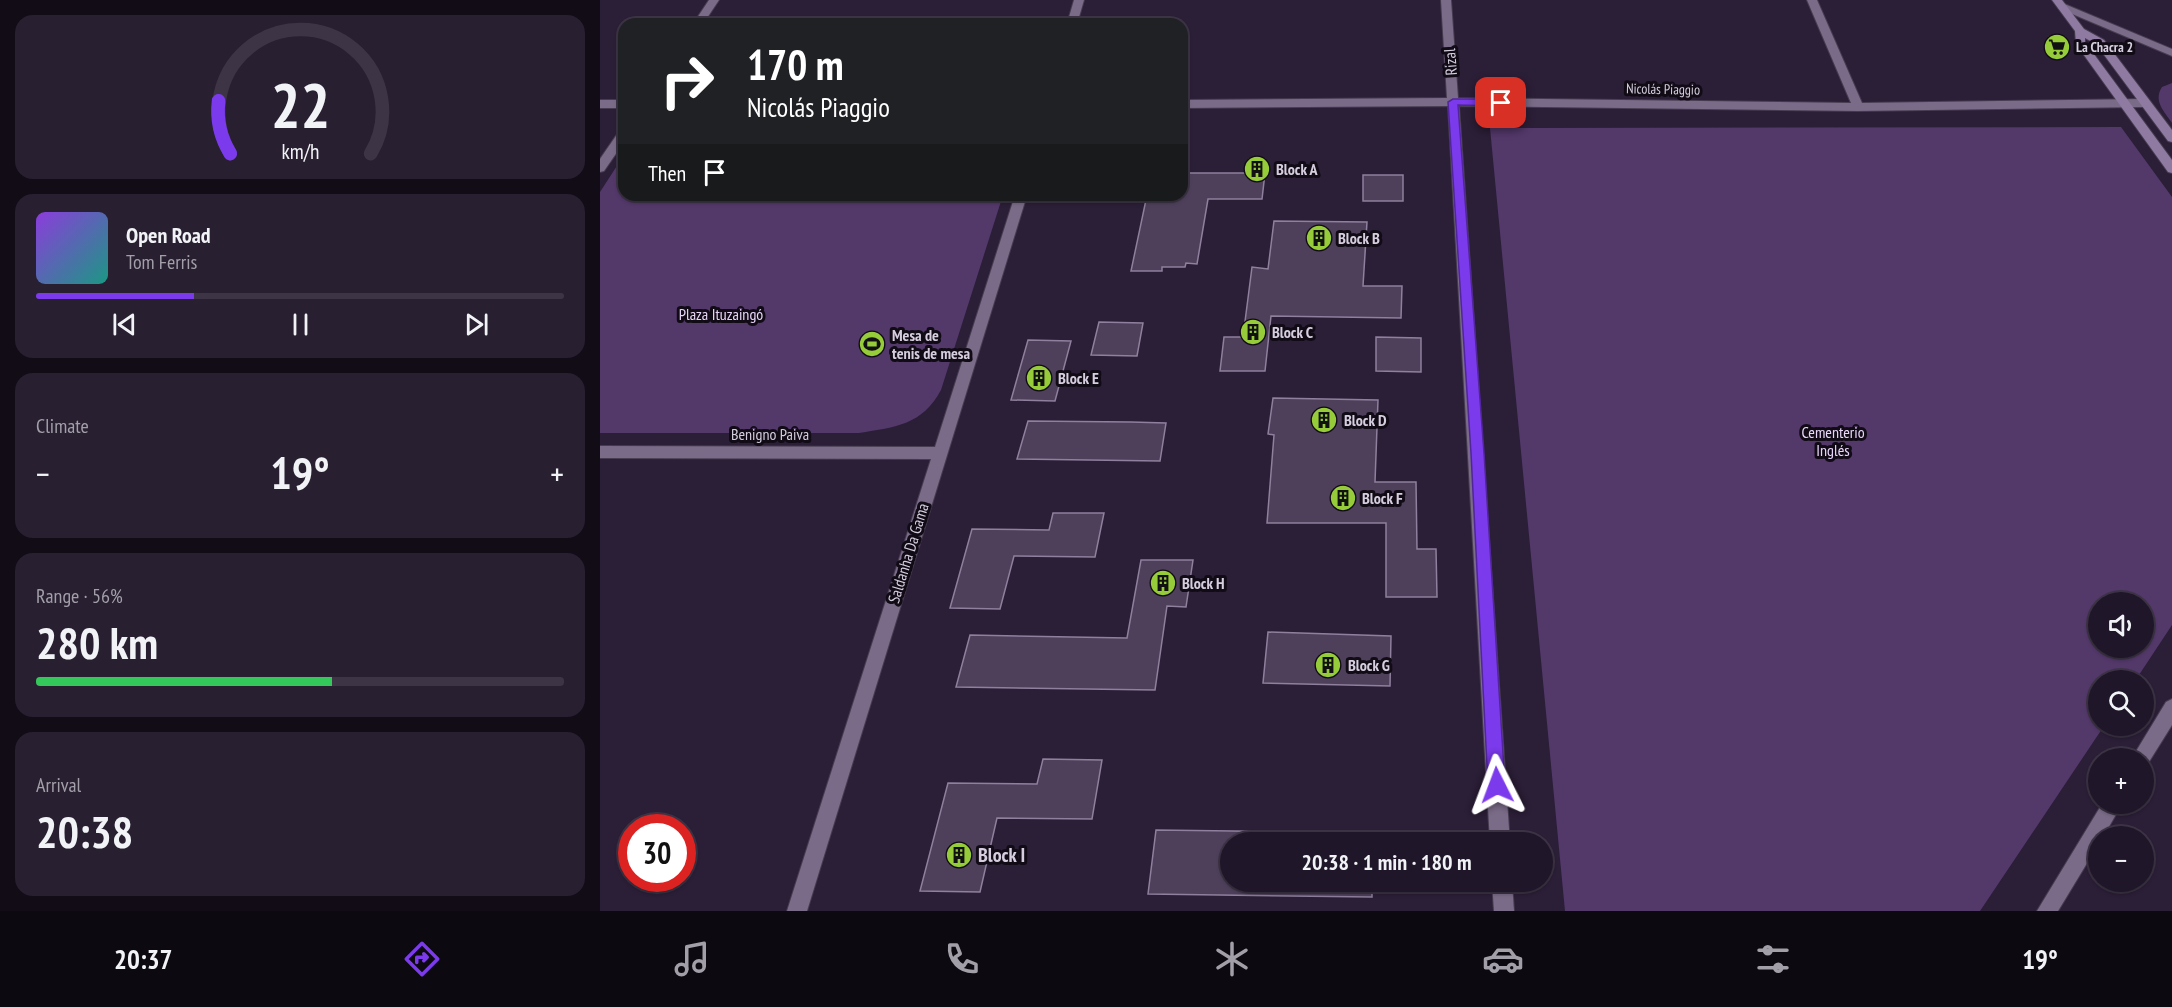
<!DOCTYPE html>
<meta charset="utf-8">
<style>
body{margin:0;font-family:"PT Sans Narrow",sans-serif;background:#281f31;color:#f1f3f6;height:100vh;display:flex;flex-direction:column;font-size:22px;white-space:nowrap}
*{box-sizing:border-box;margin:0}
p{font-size:20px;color:#a29fa8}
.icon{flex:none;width:33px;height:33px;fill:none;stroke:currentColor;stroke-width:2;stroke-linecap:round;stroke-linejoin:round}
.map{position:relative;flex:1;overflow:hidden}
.sheet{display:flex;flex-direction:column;gap:15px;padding:15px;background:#120c17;width:600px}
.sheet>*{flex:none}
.top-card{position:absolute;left:18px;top:18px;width:570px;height:183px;border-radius:18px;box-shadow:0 2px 4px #0004,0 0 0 2px #3d3546;background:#202124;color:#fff;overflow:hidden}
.fabs{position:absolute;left:1488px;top:592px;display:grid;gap:12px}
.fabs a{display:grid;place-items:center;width:66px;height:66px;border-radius:50%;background:#201629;box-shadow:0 2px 4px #0004,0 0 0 2px #3d3546;font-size:30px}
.speed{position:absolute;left:18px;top:814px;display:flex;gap:12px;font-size:30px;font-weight:700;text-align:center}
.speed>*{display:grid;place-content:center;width:78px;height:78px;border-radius:50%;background:#201629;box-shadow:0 2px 4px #0004,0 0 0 2px #3d3546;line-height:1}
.speed .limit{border:9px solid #d22;background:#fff;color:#111}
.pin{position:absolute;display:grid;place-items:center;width:51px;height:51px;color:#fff;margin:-26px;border-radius:12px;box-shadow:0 3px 9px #0006}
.me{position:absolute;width:66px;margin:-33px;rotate:357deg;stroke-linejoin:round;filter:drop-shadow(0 0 4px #0008)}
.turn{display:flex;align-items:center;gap:21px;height:126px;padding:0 30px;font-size:27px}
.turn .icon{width:78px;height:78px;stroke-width:2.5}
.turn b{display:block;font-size:42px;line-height:51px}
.then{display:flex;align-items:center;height:57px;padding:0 30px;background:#0003;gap:12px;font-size:22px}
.big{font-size:45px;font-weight:700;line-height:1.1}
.sheet .widget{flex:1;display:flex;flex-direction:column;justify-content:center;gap:9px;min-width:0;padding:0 21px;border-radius:18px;background:#281f31}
.sheet .dial{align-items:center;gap:0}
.dial svg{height:156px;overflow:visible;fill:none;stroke:#3d3546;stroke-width:7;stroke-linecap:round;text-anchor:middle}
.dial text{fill:#f1f3f6;stroke:none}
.song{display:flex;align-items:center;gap:18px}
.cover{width:72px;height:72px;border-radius:9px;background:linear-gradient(135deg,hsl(270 70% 55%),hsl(170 70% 35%))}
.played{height:6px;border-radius:3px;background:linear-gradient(90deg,#7c3aed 30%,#3d3546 30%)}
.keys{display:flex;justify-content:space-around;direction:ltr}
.heat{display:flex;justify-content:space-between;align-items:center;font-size:33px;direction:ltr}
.charge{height:9px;border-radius:4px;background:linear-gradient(90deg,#34c759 56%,#3d3546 0)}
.trip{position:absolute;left:620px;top:832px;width:333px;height:60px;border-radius:30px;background:#201629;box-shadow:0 2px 4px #0004,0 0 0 2px #3d3546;font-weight:700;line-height:60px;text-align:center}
.menu{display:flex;height:96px;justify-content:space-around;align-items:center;background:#0d0910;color:#a29fa8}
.menu .icon{width:42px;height:42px}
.menu .on{color:#7c3aed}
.menu b{font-size:27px;color:#f1f3f6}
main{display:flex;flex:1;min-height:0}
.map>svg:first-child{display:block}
</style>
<main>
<section class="sheet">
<div class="widget dial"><svg viewBox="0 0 100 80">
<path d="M14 69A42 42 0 1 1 86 69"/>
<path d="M14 69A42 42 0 0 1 8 42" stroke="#7c3aed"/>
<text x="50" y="56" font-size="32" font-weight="700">22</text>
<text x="50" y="72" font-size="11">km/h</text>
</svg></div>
<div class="widget">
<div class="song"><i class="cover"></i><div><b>Open Road</b><p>Tom Ferris</p></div></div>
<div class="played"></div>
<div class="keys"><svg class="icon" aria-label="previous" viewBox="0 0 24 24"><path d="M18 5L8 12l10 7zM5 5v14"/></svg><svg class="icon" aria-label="pause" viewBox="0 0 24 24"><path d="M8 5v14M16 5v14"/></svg><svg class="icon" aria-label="next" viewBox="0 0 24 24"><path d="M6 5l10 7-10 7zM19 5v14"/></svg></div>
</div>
<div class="widget"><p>Climate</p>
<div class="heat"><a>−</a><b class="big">19°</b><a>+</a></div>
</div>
<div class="widget"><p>Range · 56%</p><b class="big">280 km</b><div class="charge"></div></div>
<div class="widget"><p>Arrival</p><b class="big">20:38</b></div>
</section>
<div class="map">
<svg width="1572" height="911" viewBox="0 0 1572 911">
<rect width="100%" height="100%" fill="#2b1e37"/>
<!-- green -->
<g fill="#53386a" fill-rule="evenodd">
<path d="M1572,83V123C1564,111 1553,101 1562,87Z"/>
<path d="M1521,127L1572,197V625L1535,681H1498V726H1504L1380,911H965L890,128ZM1498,603H1544V648H1498Z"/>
<path d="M24,155V195H403L341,390C322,425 296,427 259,433H0V192Z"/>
</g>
<!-- building -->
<g fill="#4e405b" stroke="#8f809e" stroke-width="1.5">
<polygon points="582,173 665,173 662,199 608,199 597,264 586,263 585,267 562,267 562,271 531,271 547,195 582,195"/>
<rect x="763" y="175" width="40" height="26"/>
<polygon points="674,221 767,222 763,286 802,286 801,318 671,316 665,371 620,371 624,337 643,337 652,267 668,269"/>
<polygon points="499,322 543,323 537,356 491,355"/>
<polygon points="776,337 821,338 821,372 776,371"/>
<polygon points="428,340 471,341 455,401 411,400"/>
<polygon points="673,398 778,400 775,482 816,482 817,549 836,549 837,597 786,597 786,523 667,523 674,435 668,434"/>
<polygon points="428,421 531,422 566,423 560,461 417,459"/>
<polygon points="453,513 504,513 495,557 414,556 400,609 350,608 372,529 449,530"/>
<polygon points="541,560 593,560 586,607 567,606 555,690 356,687 370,635 527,638"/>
<polygon points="668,632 791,636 790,686 663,683"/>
<polygon points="443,759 502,760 492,819 397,818 380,892 320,891 348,783 437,784"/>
<polygon points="556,830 773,833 773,843 630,843 630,882 772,882 772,897 548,894"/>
</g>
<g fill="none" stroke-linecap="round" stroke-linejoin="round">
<!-- street casing -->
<g stroke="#463b50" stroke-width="2">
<g id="street">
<polygon points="109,0 119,0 103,24 93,24"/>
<polygon points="474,0 484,0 477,24 467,24"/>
<polygon points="841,0 851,0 858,98 1251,103 1207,0 1217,0 1262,103 1544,99 1550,103 1544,107 1258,111 859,106 910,843 890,843 848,106 582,108 582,100 847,98"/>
<polygon points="1462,3 1572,49 1572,56 1458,8 1458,4"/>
<rect x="0" y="100" width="24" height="8"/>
<polygon points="24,129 24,142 4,171 0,172 0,159 20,130"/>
<polygon points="415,195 427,195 207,911 187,911 331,459 0,458 0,446 335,447"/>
<polygon points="1572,699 1572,725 1547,765 1544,767 1544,759 1532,759 1535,753 1566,702"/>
<polygon points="1502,804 1522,804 1503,837 1498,837 1498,845 1458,911 1437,911"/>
<polygon points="892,882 912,882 914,911 894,911"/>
</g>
</g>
<!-- secondary casing -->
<g stroke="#463b50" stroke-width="2">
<polygon id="secondary" points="1452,0 1462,0 1484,29 1504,40 1572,130 1572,142 1568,141 1496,44 1485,38 1485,42 1572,160 1572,173 1568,172 1476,44 1475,31"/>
</g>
<!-- street -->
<use href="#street" fill="#7a6b88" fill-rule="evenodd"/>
<!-- secondary -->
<use href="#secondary" fill="#8f7aa2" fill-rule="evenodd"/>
</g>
<!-- route -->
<polygon fill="#7c3aed" stroke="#51269a" stroke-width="1.5" points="853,99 901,99 906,103 901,106 858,105 884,453 905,785 903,791 897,793 891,791 888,785 871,453 848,102"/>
<!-- icons -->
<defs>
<g id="supermarket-disc" transform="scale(1.35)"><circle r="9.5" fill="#96cc3a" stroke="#110b16"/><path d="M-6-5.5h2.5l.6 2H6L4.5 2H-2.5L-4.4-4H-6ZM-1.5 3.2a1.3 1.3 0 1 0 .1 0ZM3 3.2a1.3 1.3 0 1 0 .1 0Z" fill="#111"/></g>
<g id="building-disc" transform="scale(1.35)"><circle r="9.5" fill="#96cc3a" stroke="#110b16"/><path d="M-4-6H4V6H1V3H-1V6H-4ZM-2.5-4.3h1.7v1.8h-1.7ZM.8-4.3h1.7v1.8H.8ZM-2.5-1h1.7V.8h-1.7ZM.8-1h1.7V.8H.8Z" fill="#111"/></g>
<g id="stadium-disc" transform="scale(1.35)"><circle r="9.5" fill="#96cc3a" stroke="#110b16"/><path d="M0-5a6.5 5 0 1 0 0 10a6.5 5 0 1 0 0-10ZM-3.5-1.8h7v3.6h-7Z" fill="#111"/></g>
</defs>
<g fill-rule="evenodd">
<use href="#supermarket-disc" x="1457" y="47"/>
<use href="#building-disc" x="657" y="169"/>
<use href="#building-disc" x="719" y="238"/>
<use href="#building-disc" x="653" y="332"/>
<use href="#stadium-disc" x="272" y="344"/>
<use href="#building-disc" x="439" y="378"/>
<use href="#building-disc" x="724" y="420"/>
<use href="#building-disc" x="743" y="498"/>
<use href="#building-disc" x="563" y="583"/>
<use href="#building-disc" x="728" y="665"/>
<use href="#building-disc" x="359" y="855"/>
</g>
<g text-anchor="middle" stroke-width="6" stroke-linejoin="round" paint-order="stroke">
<!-- far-poi labels -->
<g font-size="14" font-weight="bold" fill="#d6cede" stroke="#110b16" text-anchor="start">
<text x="1476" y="52">La Chacra 2</text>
</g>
<!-- far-street labels -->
<g font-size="14" fill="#d6cede" stroke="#110b16">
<text transform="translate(1063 89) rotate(1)" y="5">Nicolás Piaggio</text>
</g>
<!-- street labels -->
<g font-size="16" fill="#d6cede" stroke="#110b16">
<text transform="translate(850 62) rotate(-94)" y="6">Rizal</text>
<text x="170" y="440">Benigno Paiva</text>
<text transform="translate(308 553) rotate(-73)" y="6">Saldanha Da Gama</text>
</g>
<!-- poi labels -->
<g font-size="16" font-weight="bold" fill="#d6cede" stroke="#110b16" text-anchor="start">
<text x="676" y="175">Block A</text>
<text x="738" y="244">Block B</text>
<text x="672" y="338">Block C</text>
<text x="292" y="341">Mesa de<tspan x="292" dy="18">tenis de mesa</tspan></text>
<text x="458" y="384">Block E</text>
<text x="744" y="426">Block D</text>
<text x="762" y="504">Block F</text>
<text x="582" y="589">Block H</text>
<text x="748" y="671">Block G</text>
</g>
<!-- park labels -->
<g font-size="16" fill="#e8d7f9" stroke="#110b16">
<text x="121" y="320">Plaza Ituzaingó</text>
<text x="1233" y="438">Cementerio<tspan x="1233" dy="18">Inglés</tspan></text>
</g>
<!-- near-poi labels -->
<g font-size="20" font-weight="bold" fill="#d6cede" stroke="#110b16" text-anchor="start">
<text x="378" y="862">Block I</text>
</g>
</g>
</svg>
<div class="fabs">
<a><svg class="icon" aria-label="sound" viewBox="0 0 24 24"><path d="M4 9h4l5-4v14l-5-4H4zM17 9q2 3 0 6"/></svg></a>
<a><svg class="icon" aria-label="search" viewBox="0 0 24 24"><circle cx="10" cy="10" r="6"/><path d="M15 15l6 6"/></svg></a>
<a>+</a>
<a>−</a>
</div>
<div class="speed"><div class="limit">30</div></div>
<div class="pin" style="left:901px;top:103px;background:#d93025"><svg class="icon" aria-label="arrive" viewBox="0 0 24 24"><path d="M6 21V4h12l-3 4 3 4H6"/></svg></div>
<svg class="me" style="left:897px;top:785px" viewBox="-20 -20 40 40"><path d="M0-17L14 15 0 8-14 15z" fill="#7c3aed" stroke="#fff" stroke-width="4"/></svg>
<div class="trip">20:38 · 1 min · 180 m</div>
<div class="top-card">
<div class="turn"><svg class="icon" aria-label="right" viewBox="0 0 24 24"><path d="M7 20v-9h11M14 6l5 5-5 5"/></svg><div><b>170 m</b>Nicolás Piaggio</div></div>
<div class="then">Then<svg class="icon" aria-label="arrive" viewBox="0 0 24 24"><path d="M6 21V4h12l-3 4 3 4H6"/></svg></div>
</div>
</div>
</main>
<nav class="menu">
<b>20:37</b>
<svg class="icon on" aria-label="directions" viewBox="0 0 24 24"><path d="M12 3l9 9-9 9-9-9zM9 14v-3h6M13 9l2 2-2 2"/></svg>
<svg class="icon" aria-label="music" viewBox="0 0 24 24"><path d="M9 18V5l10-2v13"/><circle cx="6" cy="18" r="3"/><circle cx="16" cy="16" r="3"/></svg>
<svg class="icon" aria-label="phone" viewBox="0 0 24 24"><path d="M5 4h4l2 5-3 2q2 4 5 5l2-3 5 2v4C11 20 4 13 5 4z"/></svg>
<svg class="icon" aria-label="climate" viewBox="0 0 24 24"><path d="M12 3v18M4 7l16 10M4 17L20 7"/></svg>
<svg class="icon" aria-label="car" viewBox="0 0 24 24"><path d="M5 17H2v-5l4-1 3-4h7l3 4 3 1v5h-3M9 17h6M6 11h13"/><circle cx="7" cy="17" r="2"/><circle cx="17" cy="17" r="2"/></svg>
<svg class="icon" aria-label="filters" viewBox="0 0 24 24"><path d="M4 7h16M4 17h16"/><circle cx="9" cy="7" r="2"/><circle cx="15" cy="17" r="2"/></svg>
<b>19°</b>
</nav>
